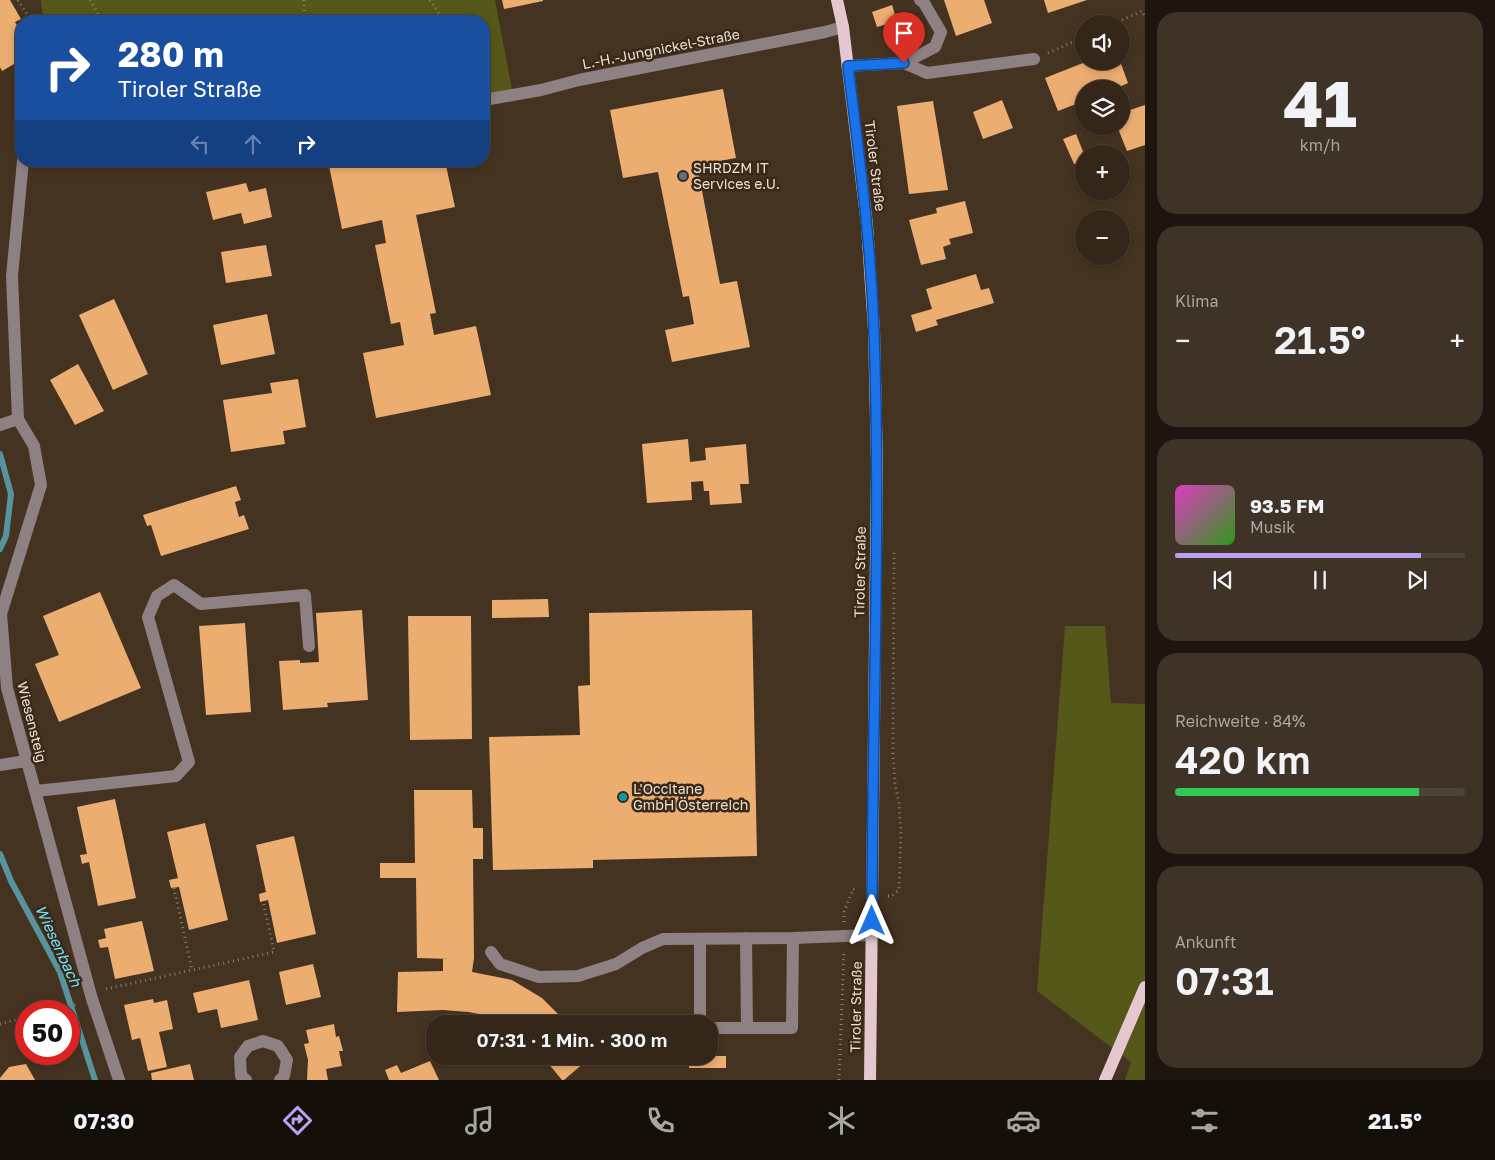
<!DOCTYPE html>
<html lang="de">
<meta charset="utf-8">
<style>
body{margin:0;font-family:"Golos Text",sans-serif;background:#3f3226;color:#f1f3f6;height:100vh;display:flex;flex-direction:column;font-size:19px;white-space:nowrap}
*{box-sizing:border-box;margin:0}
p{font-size:16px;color:#a9a5a2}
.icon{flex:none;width:28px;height:28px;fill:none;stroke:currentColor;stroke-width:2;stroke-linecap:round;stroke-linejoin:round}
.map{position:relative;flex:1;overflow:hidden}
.panel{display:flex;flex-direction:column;gap:12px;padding:12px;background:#1d150e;width:350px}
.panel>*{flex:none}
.banner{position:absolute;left:15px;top:15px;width:475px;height:152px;border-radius:20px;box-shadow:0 2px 8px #0003,0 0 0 1px #4e4338;background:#1a4fa0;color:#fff;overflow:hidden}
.buttons{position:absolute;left:1075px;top:15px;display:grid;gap:10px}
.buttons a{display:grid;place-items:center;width:55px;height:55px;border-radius:50%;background:#342619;box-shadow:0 2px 8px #0003,0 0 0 1px #4e4338;font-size:25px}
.speed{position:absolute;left:15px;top:1000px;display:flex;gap:10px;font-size:25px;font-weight:700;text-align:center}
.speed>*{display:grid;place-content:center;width:65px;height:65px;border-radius:50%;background:#342619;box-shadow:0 2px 8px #0003,0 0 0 1px #4e4338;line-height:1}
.speed .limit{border:8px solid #d22;background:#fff;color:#111}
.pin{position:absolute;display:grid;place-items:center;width:42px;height:42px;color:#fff;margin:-51px -21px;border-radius:50% 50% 50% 0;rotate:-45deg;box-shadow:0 0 5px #0007}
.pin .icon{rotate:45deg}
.me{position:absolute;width:55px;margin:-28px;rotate:0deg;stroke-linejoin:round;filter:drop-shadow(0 0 4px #0008)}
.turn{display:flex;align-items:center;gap:18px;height:105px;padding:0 20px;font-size:22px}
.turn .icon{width:65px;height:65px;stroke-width:2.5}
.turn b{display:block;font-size:35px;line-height:42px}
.lanes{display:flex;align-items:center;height:48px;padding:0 20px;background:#0003;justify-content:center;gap:25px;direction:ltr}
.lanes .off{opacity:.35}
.big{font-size:38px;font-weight:600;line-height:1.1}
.panel .tile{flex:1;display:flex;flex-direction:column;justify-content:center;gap:8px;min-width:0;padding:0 18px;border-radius:20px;background:#3f3226}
.panel .dial{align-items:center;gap:0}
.dial b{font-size:65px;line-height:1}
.song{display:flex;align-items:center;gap:15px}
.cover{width:60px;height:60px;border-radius:8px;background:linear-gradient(135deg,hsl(310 70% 55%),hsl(110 70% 35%))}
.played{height:5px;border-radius:2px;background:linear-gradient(90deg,#bca0f2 85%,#4e4338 85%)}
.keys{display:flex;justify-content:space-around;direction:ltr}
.heat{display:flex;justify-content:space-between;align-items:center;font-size:28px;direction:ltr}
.charge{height:8px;border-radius:4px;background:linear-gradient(90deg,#34c759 84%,#4e4338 0)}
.trip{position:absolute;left:426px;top:1015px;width:292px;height:50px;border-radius:20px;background:#342619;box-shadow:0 2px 8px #0003,0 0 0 1px #4e4338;font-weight:600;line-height:50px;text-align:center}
.tabs{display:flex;height:80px;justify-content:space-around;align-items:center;background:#150f0a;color:#a9a5a2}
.tabs .icon{width:35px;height:35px}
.tabs .selected{color:#bca0f2}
.tabs b{font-size:22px;color:#f1f3f6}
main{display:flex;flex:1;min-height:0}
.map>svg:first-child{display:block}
</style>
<main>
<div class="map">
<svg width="1145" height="1080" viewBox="0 0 1145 1080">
<rect width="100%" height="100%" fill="#453321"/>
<!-- green -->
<g fill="#565819">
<polygon points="41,0 495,0 513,95 484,100 484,21 43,21"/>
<polygon points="1065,626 1105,626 1111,703 1145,704 1145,1080 1125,1080 1131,1062 1037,991"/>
</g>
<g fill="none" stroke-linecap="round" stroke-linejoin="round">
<!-- stream -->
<g stroke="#57949d" stroke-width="6">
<polyline points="0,454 11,494 6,536 0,549"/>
<polyline points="0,854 11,881 60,972 95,1080"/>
</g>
</g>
<!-- building -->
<g fill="#ecad71">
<polygon points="0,0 10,0 21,19 15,22 21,33 21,42 17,45 21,53 21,60 2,71 0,67"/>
<polygon points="502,0 543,0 543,1 504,9"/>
<polygon points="944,0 984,0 992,23 956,36"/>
<polygon points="1044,0 1087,0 1048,13"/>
<polygon points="892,5 897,21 877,27 872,12"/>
<polygon points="1088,61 1120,61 1128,83 1115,89 1084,89 1084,101 1058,111 1045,78"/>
<polygon points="723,89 736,158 697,165 720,284 737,281 750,347 672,362 665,330 694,324 689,296 683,297 658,172 623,178 610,110"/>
<polygon points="1002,100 1013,128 983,139 973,112"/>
<polygon points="933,101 948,190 909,194 897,106"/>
<polygon points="1145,105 1145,145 1127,151 1117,126 1121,126 1121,113"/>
<polygon points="1076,134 1084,154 1084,161 1074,164 1063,139"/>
<polygon points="328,161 445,161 455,207 416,215 436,313 430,314 434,335 476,326 491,395 376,418 363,353 404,345 400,322 391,324 375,245 386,243 382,220 342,229"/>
<polygon points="246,183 249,192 266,188 272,217 244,224 241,213 213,220 206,192"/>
<polygon points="965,201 973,233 949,239 951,244 943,247 946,259 921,265 909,220 937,213 936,208"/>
<polygon points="266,245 272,276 226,283 221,252"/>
<polygon points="976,274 981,290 989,288 994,303 936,320 938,325 916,332 911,315 932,309 926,289"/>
<polygon points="114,299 148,374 113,390 79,315"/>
<polygon points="267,314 275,354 221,365 213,325"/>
<polygon points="78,364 104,411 75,425 50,380"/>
<polygon points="298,379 306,427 283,431 285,444 231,452 223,400 272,393 270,383"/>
<polygon points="688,439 690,462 706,460 705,448 746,444 749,484 740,484 742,503 710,505 709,491 704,491 703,481 691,482 692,500 647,503 642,444"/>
<polygon points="236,486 241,500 235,502 239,517 244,515 249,529 161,556 151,525 147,526 143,515"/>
<polygon points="100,592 141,688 59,722 35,664 59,655 43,616"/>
<polygon points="548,599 549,617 492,618 492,600"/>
<polygon points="362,610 368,700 327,703 328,707 283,710 279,661 300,660 300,663 319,662 316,613"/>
<polygon points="752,610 757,856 593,860 593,868 493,870 489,737 580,735 578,686 590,685 589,613"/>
<polygon points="408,616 471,616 472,739 410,740"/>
<polygon points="245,623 251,712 206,715 199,626"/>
<polygon points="414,790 472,790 473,828 483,828 483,859 473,859 474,958 472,972 512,980 542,998 566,1022 564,1024 504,1024 491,1016 468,1012 443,1010 397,1012 398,972 443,971 443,959 451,959 417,958 416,878 380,878 380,863 415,863"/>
<polygon points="115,799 136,898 98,906 89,862 82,864 80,855 87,854 77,807"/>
<polygon points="205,823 228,920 189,930 179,887 171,888 169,880 178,878 167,832"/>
<polygon points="294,836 316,934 277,943 268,900 260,902 259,894 266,892 256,845"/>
<polygon points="142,921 154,971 115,979 108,947 100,948 98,940 106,938 104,929"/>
<polygon points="313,964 321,997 286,1005 279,972"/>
<polygon points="249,980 258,1020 221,1028 217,1009 198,1013 193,993"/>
<polygon points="153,999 154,1003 167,1000 173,1029 159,1032 167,1067 148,1071 140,1038 132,1040 124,1005"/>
<polygon points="334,1024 336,1037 339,1036 343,1051 339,1051 342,1066 326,1069 328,1080 307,1080 308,1060 304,1044 309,1043 306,1030"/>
<polygon points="542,1056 592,1056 564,1080 562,1080"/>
<rect x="689" y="1056" width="37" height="12"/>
<polygon points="430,1061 439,1080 389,1080 385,1070 397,1065 401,1073"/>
<polygon points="26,1064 35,1080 0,1080 0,1078 9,1067"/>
<polygon points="190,1064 194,1080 152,1080 151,1073"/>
</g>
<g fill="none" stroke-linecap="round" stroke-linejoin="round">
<!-- path -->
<g stroke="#8e7f70" stroke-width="3" stroke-dasharray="1 4" stroke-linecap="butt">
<polyline points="18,0 28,16 28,21"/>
<polyline points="90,0 102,21"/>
<polyline points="304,0 305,21"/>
<polyline points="430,0 444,21"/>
<polyline points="1113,24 1142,11 1145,17"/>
<polyline points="1048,53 1084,37"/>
<polyline points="174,888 192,970"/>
<polyline points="888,896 892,896 899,890 901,834 899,803 895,784 893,753 894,551"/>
<polyline points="844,922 844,912 853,889 857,890"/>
<polyline points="106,989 274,952 263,901"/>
<polyline points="50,1011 78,1004"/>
<polyline points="0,1024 26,1017"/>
<polyline points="839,1080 844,951"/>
</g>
<!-- minor -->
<g stroke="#8e8083" stroke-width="12">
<polyline points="904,63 935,47 941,32 924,3 920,0"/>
<polyline points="847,66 904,63 927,73 1034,59"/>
<polyline points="484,100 541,90 579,80 825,32 843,27"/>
<polyline points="23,161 12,276 18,419 34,446 41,485 1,614 7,688 92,999 119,1080"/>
<polyline points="0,425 18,419"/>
<polyline points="0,765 26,761"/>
<polyline points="36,791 176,776 189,762 148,617 157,596 174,585 201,604 305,595 309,646"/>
<polyline points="746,938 747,1028"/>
<polyline points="700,939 700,1024"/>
<polyline points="491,952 500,964 539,977 578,976 616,964 642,948 663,939 793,938 872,935"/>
<polyline points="710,1028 792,1028 793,938"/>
<polyline points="246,1080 241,1076 240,1057 248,1046 263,1041 278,1046 287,1060 284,1076 280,1080"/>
</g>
<!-- major -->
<g stroke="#e4c7cf" stroke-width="12">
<polyline points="837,0 843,27 867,225 874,330 877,465 870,1080"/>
<polyline points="1105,1080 1145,987"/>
</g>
</g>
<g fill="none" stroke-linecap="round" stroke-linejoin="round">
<!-- route casing -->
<g stroke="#114b97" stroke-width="12">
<path id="route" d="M872,921C872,724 881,528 874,332C871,243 859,154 848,66L904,63"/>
</g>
<!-- route -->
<use href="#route" stroke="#1a73e8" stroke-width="9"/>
</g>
<!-- markers -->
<circle fill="#5c6f8a" stroke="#3a2917" stroke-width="2" cx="683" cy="176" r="5"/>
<circle fill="#0f9aa8" stroke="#3a2917" stroke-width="2" cx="623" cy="797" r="5"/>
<g text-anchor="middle" stroke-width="5" stroke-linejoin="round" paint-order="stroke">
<!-- street labels -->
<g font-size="14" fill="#ebdfd4" stroke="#3a2917">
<text transform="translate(661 49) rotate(-11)" y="5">L.-H.-Jungnickel-Straße</text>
<text transform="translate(875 166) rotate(83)" y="5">Tiroler Straße</text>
<text transform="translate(860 572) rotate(-89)" y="5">Tiroler Straße</text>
<text transform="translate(32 722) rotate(76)" y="5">Wiesensteig</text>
<text transform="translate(856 1007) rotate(-89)" y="5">Tiroler Straße</text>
</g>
<!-- poi labels -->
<g font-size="14" fill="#ebdfd4" stroke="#3a2917" text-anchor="start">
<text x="693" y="173">SHRDZM IT<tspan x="693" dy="16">Services e.U.</tspan></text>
<text x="633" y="794">L'Occitane<tspan x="633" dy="16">GmbH Österreich</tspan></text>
</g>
<!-- water labels -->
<g font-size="15" font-style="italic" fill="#71e2fc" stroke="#3a2917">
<text transform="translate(58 946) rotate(65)" y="5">Wiesenbach</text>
</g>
</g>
</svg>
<div class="buttons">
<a><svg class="icon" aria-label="sound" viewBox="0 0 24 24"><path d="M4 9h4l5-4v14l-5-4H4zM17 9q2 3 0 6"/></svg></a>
<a><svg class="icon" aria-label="layers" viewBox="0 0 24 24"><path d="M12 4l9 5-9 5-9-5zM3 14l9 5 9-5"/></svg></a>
<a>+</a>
<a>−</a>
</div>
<div class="speed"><div class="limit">50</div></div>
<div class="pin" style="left:904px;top:63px;background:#d93025"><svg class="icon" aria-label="arrive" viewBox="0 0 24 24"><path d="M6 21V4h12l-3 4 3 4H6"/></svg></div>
<svg class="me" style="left:872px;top:921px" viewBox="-20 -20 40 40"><path d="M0-17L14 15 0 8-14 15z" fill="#1a73e8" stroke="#fff" stroke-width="4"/></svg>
<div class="trip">07:31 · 1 Min. · 300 m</div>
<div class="banner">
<div class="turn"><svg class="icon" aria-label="right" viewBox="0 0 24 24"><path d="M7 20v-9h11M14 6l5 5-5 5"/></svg><div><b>280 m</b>Tiroler Straße</div></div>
<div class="lanes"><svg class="icon off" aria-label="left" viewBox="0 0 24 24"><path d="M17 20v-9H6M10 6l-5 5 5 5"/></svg><svg class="icon off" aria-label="ahead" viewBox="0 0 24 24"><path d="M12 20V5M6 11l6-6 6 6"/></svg><svg class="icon" aria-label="right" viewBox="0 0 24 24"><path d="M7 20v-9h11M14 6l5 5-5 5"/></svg></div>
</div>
</div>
<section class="panel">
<div class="tile dial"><b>41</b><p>km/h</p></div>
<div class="tile"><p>Klima</p>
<div class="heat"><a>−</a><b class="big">21.5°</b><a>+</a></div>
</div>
<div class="tile">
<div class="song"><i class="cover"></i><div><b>93.5 FM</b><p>Musik</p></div></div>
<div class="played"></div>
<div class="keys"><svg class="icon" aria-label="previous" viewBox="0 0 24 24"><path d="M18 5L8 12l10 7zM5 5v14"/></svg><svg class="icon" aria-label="pause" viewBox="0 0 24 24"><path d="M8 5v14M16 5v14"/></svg><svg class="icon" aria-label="next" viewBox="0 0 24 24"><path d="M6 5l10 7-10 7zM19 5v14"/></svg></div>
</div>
<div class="tile"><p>Reichweite · 84%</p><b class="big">420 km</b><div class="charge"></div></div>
<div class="tile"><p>Ankunft</p><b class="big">07:31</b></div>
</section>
</main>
<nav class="tabs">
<b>07:30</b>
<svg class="icon selected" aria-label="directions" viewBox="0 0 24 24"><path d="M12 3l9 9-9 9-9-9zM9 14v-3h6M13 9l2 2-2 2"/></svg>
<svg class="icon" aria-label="music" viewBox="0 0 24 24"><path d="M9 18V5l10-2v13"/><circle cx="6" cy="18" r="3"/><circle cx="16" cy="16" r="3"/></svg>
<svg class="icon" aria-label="phone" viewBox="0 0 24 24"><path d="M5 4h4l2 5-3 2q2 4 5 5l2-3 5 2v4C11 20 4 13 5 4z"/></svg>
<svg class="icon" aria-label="climate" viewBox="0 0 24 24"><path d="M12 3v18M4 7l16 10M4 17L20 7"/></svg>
<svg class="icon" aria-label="car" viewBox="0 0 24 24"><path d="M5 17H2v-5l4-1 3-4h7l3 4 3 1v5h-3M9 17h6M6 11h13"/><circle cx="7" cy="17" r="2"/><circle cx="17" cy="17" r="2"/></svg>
<svg class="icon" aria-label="filters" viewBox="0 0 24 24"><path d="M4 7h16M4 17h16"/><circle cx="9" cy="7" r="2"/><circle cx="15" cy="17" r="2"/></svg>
<b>21.5°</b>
</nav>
